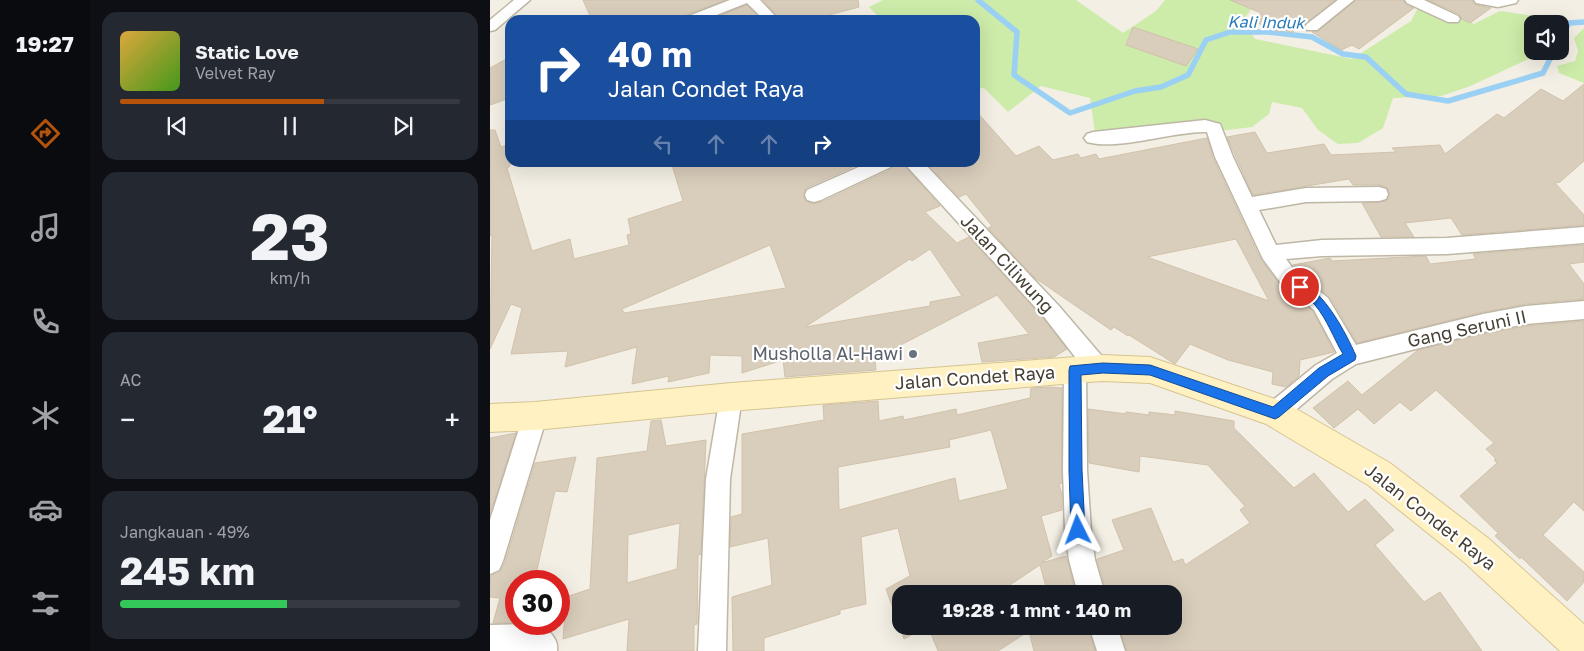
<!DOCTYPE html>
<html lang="id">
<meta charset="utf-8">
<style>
body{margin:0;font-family:"Golos Text",sans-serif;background:#242831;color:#f1f3f6;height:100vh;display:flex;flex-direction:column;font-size:19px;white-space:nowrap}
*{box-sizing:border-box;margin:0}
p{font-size:16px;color:#9ea1a6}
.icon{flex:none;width:28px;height:28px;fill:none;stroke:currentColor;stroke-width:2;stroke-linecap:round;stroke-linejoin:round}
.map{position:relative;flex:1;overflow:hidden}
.side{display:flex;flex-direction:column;gap:12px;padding:12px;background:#0d0f14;width:400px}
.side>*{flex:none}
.banner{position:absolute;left:15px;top:15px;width:475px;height:152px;border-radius:15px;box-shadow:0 5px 20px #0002;background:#1a4fa0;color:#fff;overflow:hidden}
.tools{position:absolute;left:1034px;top:15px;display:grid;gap:10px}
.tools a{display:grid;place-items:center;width:45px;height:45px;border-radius:10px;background:#171b24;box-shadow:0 5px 20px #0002;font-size:25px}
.speed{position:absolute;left:15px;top:570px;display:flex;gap:10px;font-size:25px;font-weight:700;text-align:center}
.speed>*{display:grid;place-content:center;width:65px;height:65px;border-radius:50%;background:#171b24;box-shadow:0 5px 20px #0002;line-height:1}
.speed .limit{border:8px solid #d22;background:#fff;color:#111}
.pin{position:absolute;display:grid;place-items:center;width:42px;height:42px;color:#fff;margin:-21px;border:2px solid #fff;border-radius:50%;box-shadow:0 1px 5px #0007}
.me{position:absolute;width:55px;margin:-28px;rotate:357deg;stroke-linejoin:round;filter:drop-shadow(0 0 4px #0008)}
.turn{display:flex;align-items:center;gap:18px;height:105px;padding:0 20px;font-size:22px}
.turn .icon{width:65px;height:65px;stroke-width:2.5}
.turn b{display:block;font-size:35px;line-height:42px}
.lanes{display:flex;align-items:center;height:48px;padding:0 20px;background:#0003;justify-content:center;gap:25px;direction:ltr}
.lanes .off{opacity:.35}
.big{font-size:38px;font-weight:700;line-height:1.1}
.side .tile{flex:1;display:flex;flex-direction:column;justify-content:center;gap:8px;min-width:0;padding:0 18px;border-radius:15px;background:#242831}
.side .dial{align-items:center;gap:0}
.dial b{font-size:65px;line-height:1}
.song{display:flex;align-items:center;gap:15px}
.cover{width:60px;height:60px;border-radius:8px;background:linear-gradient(135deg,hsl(40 70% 55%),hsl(100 70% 35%))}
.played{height:5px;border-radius:2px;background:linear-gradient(90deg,#b45309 60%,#363941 60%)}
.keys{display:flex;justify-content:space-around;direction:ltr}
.heat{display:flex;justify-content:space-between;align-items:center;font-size:28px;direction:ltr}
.charge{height:8px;border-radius:4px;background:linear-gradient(90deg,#34c759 49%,#363941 0)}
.trip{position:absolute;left:402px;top:585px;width:290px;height:50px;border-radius:15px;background:#171b24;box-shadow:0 5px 20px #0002;font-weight:700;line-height:50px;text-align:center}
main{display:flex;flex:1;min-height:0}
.dock{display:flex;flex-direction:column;width:90px;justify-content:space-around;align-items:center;background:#090b0e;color:#9ea1a6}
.dock .icon{width:35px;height:35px}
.dock .current{color:#b45309}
.dock b{font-size:22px;color:#f1f3f6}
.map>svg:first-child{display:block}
</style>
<main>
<nav class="dock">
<b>19:27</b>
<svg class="icon current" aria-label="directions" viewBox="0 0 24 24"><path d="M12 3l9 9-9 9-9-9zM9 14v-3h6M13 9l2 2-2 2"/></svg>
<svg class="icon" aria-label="music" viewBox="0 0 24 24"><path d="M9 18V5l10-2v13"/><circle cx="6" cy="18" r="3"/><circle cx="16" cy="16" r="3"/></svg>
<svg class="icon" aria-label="phone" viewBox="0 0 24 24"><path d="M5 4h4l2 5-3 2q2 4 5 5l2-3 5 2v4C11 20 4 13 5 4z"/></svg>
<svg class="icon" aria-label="climate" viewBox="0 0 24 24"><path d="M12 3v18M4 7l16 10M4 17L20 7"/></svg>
<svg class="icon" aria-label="car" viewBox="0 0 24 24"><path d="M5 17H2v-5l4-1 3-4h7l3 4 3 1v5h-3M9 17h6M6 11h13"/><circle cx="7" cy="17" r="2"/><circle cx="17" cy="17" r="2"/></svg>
<svg class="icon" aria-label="filters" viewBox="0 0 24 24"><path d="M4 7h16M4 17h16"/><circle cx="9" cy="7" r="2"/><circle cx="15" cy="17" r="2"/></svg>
</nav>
<section class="side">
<div class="tile">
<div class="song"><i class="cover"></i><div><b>Static Love</b><p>Velvet Ray</p></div></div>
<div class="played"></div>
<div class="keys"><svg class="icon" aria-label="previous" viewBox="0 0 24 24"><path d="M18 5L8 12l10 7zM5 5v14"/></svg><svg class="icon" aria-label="pause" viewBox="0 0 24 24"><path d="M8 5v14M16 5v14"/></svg><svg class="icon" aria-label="next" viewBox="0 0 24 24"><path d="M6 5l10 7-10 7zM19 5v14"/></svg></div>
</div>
<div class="tile dial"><b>23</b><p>km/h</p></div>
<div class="tile"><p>AC</p>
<div class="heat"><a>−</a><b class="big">21°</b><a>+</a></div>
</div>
<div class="tile"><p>Jangkauan · 49%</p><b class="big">245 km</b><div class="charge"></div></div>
</section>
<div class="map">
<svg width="1094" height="651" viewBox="0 0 1094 651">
<rect width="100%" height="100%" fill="#f3efe4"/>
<!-- green -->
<g fill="#cdeba9">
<polygon points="393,0 586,0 633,33 666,11 675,0 767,0 753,21 765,39 862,59 921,21 932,0 938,0 984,24 1010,11 1045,16 1058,24 1042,24 1042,51 1048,51 1045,56 978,87 951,96 903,98 893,128 868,143 848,144 828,130 812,108 782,102 779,114 762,127 607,146 600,98 551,86 518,112 494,88 485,89 485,20 392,20 379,7"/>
<polygon points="1094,28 1094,83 1069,73 1067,66 1085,61 1088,51 1084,38"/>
</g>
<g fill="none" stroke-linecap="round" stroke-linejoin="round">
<!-- stream -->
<g stroke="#9bd0f5" stroke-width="5.5">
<polyline points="488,0 527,32 524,75 580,113 645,91 671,87 698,75 716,40 740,32 778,32 822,37 853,54 876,57 916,94 958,101 1053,73 1064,51"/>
<polyline points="1070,40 1079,23 1094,22"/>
</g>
</g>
<!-- building -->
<g fill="#d9cdbb" stroke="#d1c2ab" fill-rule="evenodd">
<polygon points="93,0 235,0 195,15 192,20 102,20"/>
<polygon points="273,0 368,0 369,7 320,20 291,20"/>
<polygon points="740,0 845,0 813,26 810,24 802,33 793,29 790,32 763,21 771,13"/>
<polygon points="866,0 913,0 916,5 924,8 869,49 862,45 851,50 822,32 828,31"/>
<polygon points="938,0 982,0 986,5 1001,8 980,23 972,19 969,14"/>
<polygon points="257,5 271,20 219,20"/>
<polygon points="643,27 708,49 696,66 636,45"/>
<polygon points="20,57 20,98 0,105 0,68"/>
<polygon points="1094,84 1094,161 1070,182 1065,183 1094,215 1094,225 972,235 961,218 915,223 924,237 891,237 872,203 897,201 900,195 897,187 889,185 863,185 859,179 763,195 737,137 765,132 777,153 834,144 841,155 906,152 902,148 950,145 955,154 1007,114 1014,118 1051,89 1073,101"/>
<path d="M485,110L526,156L549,146L563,160L588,154L591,158L606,154L609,159L717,138L723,158L771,260L789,283L823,311L844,352L810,360L809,376L796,387L782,384L783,372L738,360L700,344L685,364L639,335L638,336L624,327L621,330L545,278L498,228L502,226L476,194L469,197L436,162H485ZM746,239L779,301L657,257Z"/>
<path d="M0,130H5L11,147L20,144V166L17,168L42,251L80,239L84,259L139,245L137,235L141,234L138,219L193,201L181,162H374L316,188L313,194L315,201L323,204L332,202L404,168L408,162H411L450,206L435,212L467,243L479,237L554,319L577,349L564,357L492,362L488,343L539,334L507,295L378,362L385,361L386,370L295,377L293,360L252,373V356L220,355L219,373L178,382L179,376L142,384L147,347L75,367L78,351L21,354L32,308L21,304L0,349L2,235L0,236ZM280,245L296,288L134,313L132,309ZM440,249L472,296L440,302V306L315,327L420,259L422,261Z"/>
<polygon points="1094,245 1094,262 1079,264 1094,284 1094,299 1036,304 993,312 867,343 840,297 803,265 840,258 842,261 936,256 940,264 986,259 983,254"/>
<polygon points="1094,321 1094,511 1084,502 1053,535 1094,572 1094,582 1077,601 1031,557 1030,559 1005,536 1008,533 970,496 1007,463 1004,460 1006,459 996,449 1004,443 946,390 921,411 910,402 884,424 868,409 844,428 823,408 858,381 872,395 928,350 993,334 1036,326"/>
<path d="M559,387L572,388V483L569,484L572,495V510L551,516L562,556L551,563L576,556L586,594H558L550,565L506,594H411V626H437L414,639L396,589L420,576L408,528L371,537L376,604L350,610V614L274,638V651H243L242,597L282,585L278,538L240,547L241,517L252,514V434L334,420L333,405L388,401L389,421L413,416L414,420L466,409L467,415L540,398L541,388ZM501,430L518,489L469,501L465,478L349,510L348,467L460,447L459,440Z"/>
<polygon points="598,409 636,414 636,412 659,415 659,412 685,415 685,411 744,421 744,428 804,488 824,473 858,512 875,499 904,530 885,545 934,602 950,592 992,651 637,651 629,626 684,626 684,594 617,594 607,559 634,550 622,520 661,508 683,562 693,559 695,565 760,523 750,510 755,506 718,465 650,456 649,472 599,463"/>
<path d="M171,420L176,446L216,440L211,554L208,555L207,624L204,625V651H137L139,619L73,639L76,597L100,589L107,458L157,451L161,421ZM190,523L187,569L137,583L138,535Z"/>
<polygon points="26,433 0,514 0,438"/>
<polygon points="86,457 77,492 65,491 46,574 26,577 26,623 3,623 10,598 0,597 0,576 10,572 15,562 45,463"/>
<polygon points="438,626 597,626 605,651 544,651 539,631 508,651 448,651"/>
</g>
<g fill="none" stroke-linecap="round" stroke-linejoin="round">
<!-- street casing -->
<g stroke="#bfb7a6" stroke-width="3">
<g id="street">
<polygon points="24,0 40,0 5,30 0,31 0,20"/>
<polygon points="240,0 270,0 289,20 274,20 257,3 214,20 194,20 196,17"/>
<polygon points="848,0 864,0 827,30 817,30 815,27 817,24"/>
<polygon points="915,0 934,0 968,16 970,19 968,22 958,22 917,3"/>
<polygon points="984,0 1028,0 1026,3 1008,7 986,3"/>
<path d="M715,120L730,124L743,157L762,197L816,188L889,187L896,189L898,194L896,199L889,201L816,202L769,210L786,245L832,240L957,238L1094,227V243L957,254L832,256L796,259L804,270L838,298L866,345L993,314L1036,306L1094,301V319L1036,324L993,332L866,364L842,379L793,421L785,424L777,421L773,413L777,405L826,365L847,353L824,310L790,282L773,259L725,157L717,132C683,131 628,151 597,142L594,138L597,134L603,132Z"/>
<polygon points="380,162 406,162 403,166 331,200 324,202 317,200 315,195 317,190"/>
<polygon points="413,162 433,162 569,306 616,361 619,368 616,375 608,378 600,375 596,370 597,470 601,531 605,560 615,594 588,594 579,560 575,531 573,470 574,370 577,363 585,360 589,362 555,318"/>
<polygon points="241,387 249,390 252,397 240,479 236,651 208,651 216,479 230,397 233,390"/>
<polygon points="45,405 53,408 57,416 13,561 9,570 0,574 0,520 33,416 37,408"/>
<path d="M47,624C57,628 69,638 67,651H0V625Z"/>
<polygon points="599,626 627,626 635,651 607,651"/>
</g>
</g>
<!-- secondary casing -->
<g stroke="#d6c490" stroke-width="2">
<polygon id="secondary" points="613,355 660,357 785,399 796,403 900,463 998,538 1094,624 1094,651 1070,651 974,562 878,485 776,424 660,383 613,381 585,383 241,411 45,430 0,432 0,404 45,402 241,383"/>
</g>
<!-- street -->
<use href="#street" fill="#fff" fill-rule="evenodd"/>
<!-- secondary -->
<use href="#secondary" fill="#fff1c2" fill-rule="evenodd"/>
</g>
<!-- route -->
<path fill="#1a73e8" stroke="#114b97" d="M810,282C834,291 856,333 866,356L865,360L838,376L789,417L785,419L660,375L613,373L591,375L592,470L595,530L593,535L588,537L583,535L581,530L579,470V370L580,366L613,363L660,365L783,407L829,368L853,354C844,339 837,319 825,305C819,298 809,294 804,287L806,284Z"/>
<!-- markers -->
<circle fill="#6b7280" stroke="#fff" stroke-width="2" cx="423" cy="354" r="5"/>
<g text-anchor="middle" stroke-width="4.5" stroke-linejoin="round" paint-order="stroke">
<!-- far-water labels -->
<g font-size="16" font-style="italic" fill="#257ab9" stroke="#fff">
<text transform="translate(776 22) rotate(1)" y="6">Kali Induk</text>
</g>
<!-- street labels -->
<g font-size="18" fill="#463f33" stroke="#fff">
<text transform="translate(517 264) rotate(47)" y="6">Jalan Ciliwung</text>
<text transform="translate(977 329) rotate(-12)" y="6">Gang Seruni II</text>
<text transform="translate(485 378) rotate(-4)" y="6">Jalan Condet Raya</text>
<text transform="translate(940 517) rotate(38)" y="6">Jalan Condet Raya</text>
</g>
<!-- worship labels -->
<g font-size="18" fill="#5b616d" stroke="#fff" text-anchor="end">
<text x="413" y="360">Musholla Al-Hawi</text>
</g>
</g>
</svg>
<div class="tools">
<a><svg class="icon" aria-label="sound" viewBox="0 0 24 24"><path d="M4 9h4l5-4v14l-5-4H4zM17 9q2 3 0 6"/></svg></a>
</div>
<div class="speed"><div class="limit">30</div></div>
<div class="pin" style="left:810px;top:287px;background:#d93025"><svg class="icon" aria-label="arrive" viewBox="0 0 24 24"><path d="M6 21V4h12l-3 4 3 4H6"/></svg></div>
<svg class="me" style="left:588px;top:530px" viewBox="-20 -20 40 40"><path d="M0-17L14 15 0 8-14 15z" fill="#1a73e8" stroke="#fff" stroke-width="4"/></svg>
<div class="trip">19:28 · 1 mnt · 140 m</div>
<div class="banner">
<div class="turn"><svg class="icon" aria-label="right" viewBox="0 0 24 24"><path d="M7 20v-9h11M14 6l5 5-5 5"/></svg><div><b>40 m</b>Jalan Condet Raya</div></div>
<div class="lanes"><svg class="icon off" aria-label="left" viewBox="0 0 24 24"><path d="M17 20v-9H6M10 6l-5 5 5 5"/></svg><svg class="icon off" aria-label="ahead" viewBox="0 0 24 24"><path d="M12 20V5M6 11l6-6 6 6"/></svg><svg class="icon off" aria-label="ahead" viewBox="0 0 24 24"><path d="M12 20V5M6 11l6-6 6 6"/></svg><svg class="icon" aria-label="right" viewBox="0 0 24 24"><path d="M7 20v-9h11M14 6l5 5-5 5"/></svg></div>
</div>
</div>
</main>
